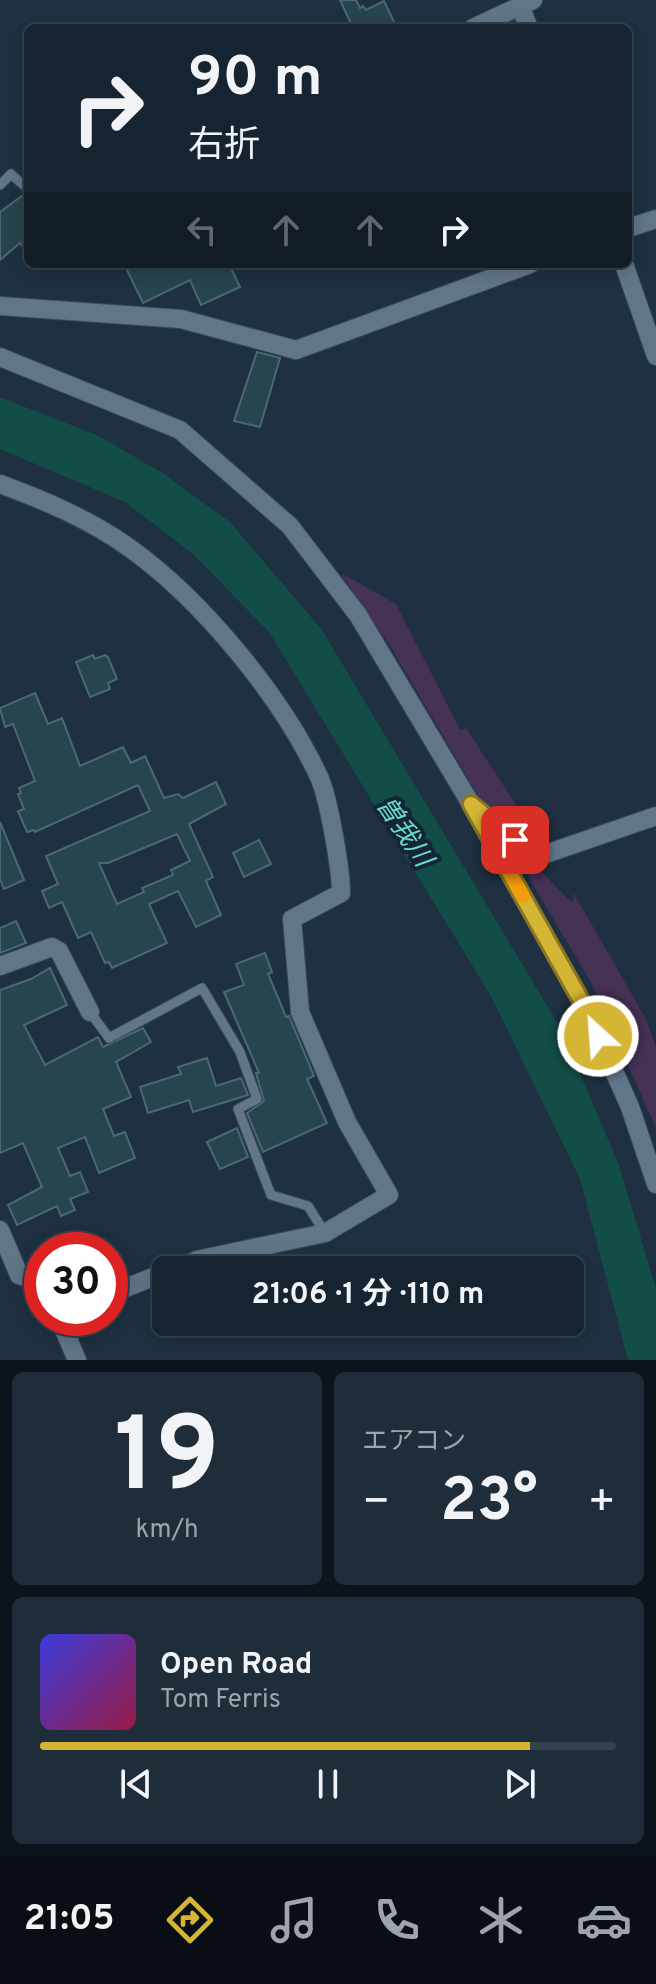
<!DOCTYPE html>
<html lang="ja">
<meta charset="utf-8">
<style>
body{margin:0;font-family:Overpass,"Noto Sans JP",sans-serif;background:#1f2c39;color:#f1f3f6;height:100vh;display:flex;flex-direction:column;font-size:30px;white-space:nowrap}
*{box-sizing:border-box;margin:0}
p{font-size:26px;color:#9ea4ab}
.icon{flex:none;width:44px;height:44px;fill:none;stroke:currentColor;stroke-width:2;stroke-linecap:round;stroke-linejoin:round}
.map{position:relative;height:1360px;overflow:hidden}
.details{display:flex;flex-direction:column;gap:12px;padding:12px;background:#0c141b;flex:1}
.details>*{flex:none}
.top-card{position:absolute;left:24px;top:24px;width:608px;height:244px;border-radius:12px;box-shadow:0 4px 20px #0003,0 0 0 2px #35414d;background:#162431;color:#f1f3f6;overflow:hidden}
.speed{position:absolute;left:24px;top:1232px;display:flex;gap:16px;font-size:40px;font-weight:700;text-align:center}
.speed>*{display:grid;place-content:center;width:104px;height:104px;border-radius:50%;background:#162431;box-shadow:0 4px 20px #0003,0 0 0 2px #35414d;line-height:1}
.speed .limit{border:12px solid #d22;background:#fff;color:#111}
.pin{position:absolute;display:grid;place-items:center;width:68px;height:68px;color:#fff;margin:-34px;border-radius:16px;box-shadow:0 4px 12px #0006}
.me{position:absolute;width:88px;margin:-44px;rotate:334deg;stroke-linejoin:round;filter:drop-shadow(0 0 6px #0008)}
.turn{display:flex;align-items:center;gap:28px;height:168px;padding:0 32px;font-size:36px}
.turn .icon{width:104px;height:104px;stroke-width:2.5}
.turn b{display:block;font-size:56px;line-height:68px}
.lanes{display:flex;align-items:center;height:76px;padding:0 32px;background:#0003;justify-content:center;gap:40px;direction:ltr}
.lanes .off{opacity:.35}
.big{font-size:60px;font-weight:700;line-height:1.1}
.details .tile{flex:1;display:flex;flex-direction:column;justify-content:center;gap:12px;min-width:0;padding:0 28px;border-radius:12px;background:#1f2c39}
.details .dial{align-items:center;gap:0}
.dial b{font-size:104px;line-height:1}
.song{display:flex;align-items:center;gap:24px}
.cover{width:96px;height:96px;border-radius:12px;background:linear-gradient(135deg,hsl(240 70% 55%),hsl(340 70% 35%))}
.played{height:8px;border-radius:4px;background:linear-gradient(90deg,#d5b534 85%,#35414d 85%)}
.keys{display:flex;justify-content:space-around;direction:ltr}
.heat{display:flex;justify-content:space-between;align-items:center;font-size:44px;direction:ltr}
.details .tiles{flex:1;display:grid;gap:12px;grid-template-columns:1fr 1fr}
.tile:last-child{grid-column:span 2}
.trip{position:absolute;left:152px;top:1256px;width:432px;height:80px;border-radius:12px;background:#162431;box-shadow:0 4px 20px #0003,0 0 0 2px #35414d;font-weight:700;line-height:80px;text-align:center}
.menu{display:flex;height:128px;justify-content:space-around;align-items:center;background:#090e14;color:#9ea4ab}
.menu .icon{width:56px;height:56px}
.menu .on{color:#d5b534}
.menu b{font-size:36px;color:#f1f3f6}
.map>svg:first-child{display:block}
</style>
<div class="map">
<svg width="656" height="1360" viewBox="0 0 656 1360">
<rect width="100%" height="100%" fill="#1e3041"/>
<!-- green -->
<g fill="#473257">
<polygon points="343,574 396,604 460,730 466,728 546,851 507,827 479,797 388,642 342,576"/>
<polygon points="516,849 520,850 571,902 574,899 573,892 646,1019 656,1047 656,1128 591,982 514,853"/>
</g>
<!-- water -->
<polygon fill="#124d48" points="0,397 99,436 164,474 230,522 322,630 561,1029 619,1165 656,1288 656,1360 628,1360 580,1179 492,998 269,632 192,553 125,502 0,449"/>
<!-- building -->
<g fill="#27454e" stroke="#4a6972" stroke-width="2" fill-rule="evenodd">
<polygon points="340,0 356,0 360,8 363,6 366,10 384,1 397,28 353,28"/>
<polygon points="23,195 28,196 28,252 20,243 0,260 0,212"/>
<polygon points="124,264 229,264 240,287 201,305 190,280 143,303"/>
<polygon points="257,352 280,358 260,427 234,421"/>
<polygon points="93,655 95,659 105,655 108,657 117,679 108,683 110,689 90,697 76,662"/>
<path d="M35,693L48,724L62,718L80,766L123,747L131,763L145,756L164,798L178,794L183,798L216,782L226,804L189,824L213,877L206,881L221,915L196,927L178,891L149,904L167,943L112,968L109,962L105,963L91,932L78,938L62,902L49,908L42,891L58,884L46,856L150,811L138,785L35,832L34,830L27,832L18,811L24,809L18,794L21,793L19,788L35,781L13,724L5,727L0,708ZM177,834L190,861L171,870L173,875L142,888L144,892L117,904L99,863H108Z"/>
<polygon points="0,822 24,880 4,889 0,879"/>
<polygon points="259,840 271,864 244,877 233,853"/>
<polygon points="16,921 26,943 0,953 0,928"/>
<polygon points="265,953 272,972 268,974 279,1000 286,1017 289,1016 314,1076 307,1079 327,1123 263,1152 247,1113 264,1101 256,1073 259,1073 224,992 244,985 236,964"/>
<polygon points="50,968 67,1005 24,1025 45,1065 98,1037 103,1047 143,1028 151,1042 116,1062 131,1097 103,1109 114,1136 125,1132 135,1158 99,1173 85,1137 58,1148 70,1176 80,1172 88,1192 70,1199 75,1210 61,1216 57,1206 17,1225 8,1205 42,1187 23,1143 0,1153 0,990 31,979"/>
<polygon points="207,1058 216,1086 241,1078 248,1095 193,1112 189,1100 148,1113 140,1087 181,1074 178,1067"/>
<polygon points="237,1128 248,1157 220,1169 207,1142"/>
</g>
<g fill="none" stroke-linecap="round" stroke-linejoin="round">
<!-- lane casing -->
<g stroke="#3d4b5a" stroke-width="11">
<g id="lane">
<polyline points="0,185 11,174 28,189"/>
<polyline points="90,1012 109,1038 202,988 240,1052 257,1099 238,1109 271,1195 308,1206 325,1233"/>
</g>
</g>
<!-- street casing -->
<g stroke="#3d4b5a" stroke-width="20">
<g id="street">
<polyline points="520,6 529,28"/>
<polyline points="473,28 533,0"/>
<polyline points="628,228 656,219"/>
<polyline points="624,264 656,356"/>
<polyline points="0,306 181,319 296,350 530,264"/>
<polyline points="0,357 180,430 290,526 358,615 471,804 588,1013 630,1107 656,1184"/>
<path d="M0,484C46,501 91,520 131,549C203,601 283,698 320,779C329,801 341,869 341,893L292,919L300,1012L347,1122L389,1195L325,1233L197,1260L172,1270"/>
<polyline points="480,811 537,857 656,816"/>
<polyline points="0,966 52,947 59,951 90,1012"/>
<polyline points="0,1230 19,1275 42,1283"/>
<polyline points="110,1294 166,1272"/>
<polyline points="59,1318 77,1360"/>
</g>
</g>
<!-- lane -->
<use href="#lane" stroke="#62768a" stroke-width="9"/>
<!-- street -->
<use href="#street" stroke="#62768a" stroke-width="18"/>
</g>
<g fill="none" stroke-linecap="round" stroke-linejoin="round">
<!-- route casing -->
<g stroke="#8a7622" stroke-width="20">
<polyline id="route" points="515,840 471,804 588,1013 598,1036"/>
</g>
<!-- route -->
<use href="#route" stroke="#d5b534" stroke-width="14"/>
<!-- slow -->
<polyline stroke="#f59e0b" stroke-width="14" points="491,840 523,896"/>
</g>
<g text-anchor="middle" stroke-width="8" stroke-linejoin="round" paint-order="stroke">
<!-- water labels -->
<g font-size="26" font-style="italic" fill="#6adacf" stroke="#142636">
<text transform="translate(405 831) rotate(56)" y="9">曽我川</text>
</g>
</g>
</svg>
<div class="speed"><div class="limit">30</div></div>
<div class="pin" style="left:515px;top:840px;background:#d93025"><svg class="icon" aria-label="arrive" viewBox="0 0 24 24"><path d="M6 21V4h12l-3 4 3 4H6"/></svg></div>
<svg class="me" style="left:598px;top:1036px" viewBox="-20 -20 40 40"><circle r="17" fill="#d5b534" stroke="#fff" stroke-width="3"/><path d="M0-11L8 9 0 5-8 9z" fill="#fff"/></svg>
<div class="trip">21:06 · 1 分 · 110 m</div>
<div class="top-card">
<div class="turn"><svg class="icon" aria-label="right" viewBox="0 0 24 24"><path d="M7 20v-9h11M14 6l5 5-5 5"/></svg><div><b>90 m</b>右折</div></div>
<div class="lanes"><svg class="icon off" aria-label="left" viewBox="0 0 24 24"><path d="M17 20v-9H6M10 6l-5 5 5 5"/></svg><svg class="icon off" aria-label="ahead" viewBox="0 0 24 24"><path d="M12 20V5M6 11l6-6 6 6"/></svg><svg class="icon off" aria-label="ahead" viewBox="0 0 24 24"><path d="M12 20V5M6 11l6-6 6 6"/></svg><svg class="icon" aria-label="right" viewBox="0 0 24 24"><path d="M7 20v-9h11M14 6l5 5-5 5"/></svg></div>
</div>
</div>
<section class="details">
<div class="tiles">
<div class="tile dial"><b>19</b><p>km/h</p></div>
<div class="tile"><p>エアコン</p>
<div class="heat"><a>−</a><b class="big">23°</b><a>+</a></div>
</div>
<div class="tile">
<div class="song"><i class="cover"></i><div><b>Open Road</b><p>Tom Ferris</p></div></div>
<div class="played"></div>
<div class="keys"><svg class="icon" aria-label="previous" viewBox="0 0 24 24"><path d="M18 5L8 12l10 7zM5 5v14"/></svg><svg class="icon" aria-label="pause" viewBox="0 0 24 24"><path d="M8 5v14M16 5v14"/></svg><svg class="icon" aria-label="next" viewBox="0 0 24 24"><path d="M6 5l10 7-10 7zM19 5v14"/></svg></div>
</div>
</div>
</section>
<nav class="menu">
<b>21:05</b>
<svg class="icon on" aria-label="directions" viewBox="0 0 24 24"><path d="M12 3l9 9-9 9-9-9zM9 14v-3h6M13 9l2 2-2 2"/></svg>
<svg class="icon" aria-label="music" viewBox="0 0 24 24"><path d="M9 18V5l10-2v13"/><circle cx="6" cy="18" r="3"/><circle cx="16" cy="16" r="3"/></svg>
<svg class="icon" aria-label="phone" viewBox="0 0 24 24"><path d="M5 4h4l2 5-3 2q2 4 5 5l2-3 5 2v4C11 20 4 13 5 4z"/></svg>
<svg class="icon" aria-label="climate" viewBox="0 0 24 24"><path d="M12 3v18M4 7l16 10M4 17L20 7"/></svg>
<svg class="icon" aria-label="car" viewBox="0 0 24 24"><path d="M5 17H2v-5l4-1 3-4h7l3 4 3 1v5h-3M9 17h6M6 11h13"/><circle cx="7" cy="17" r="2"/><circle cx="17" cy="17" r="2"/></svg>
</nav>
